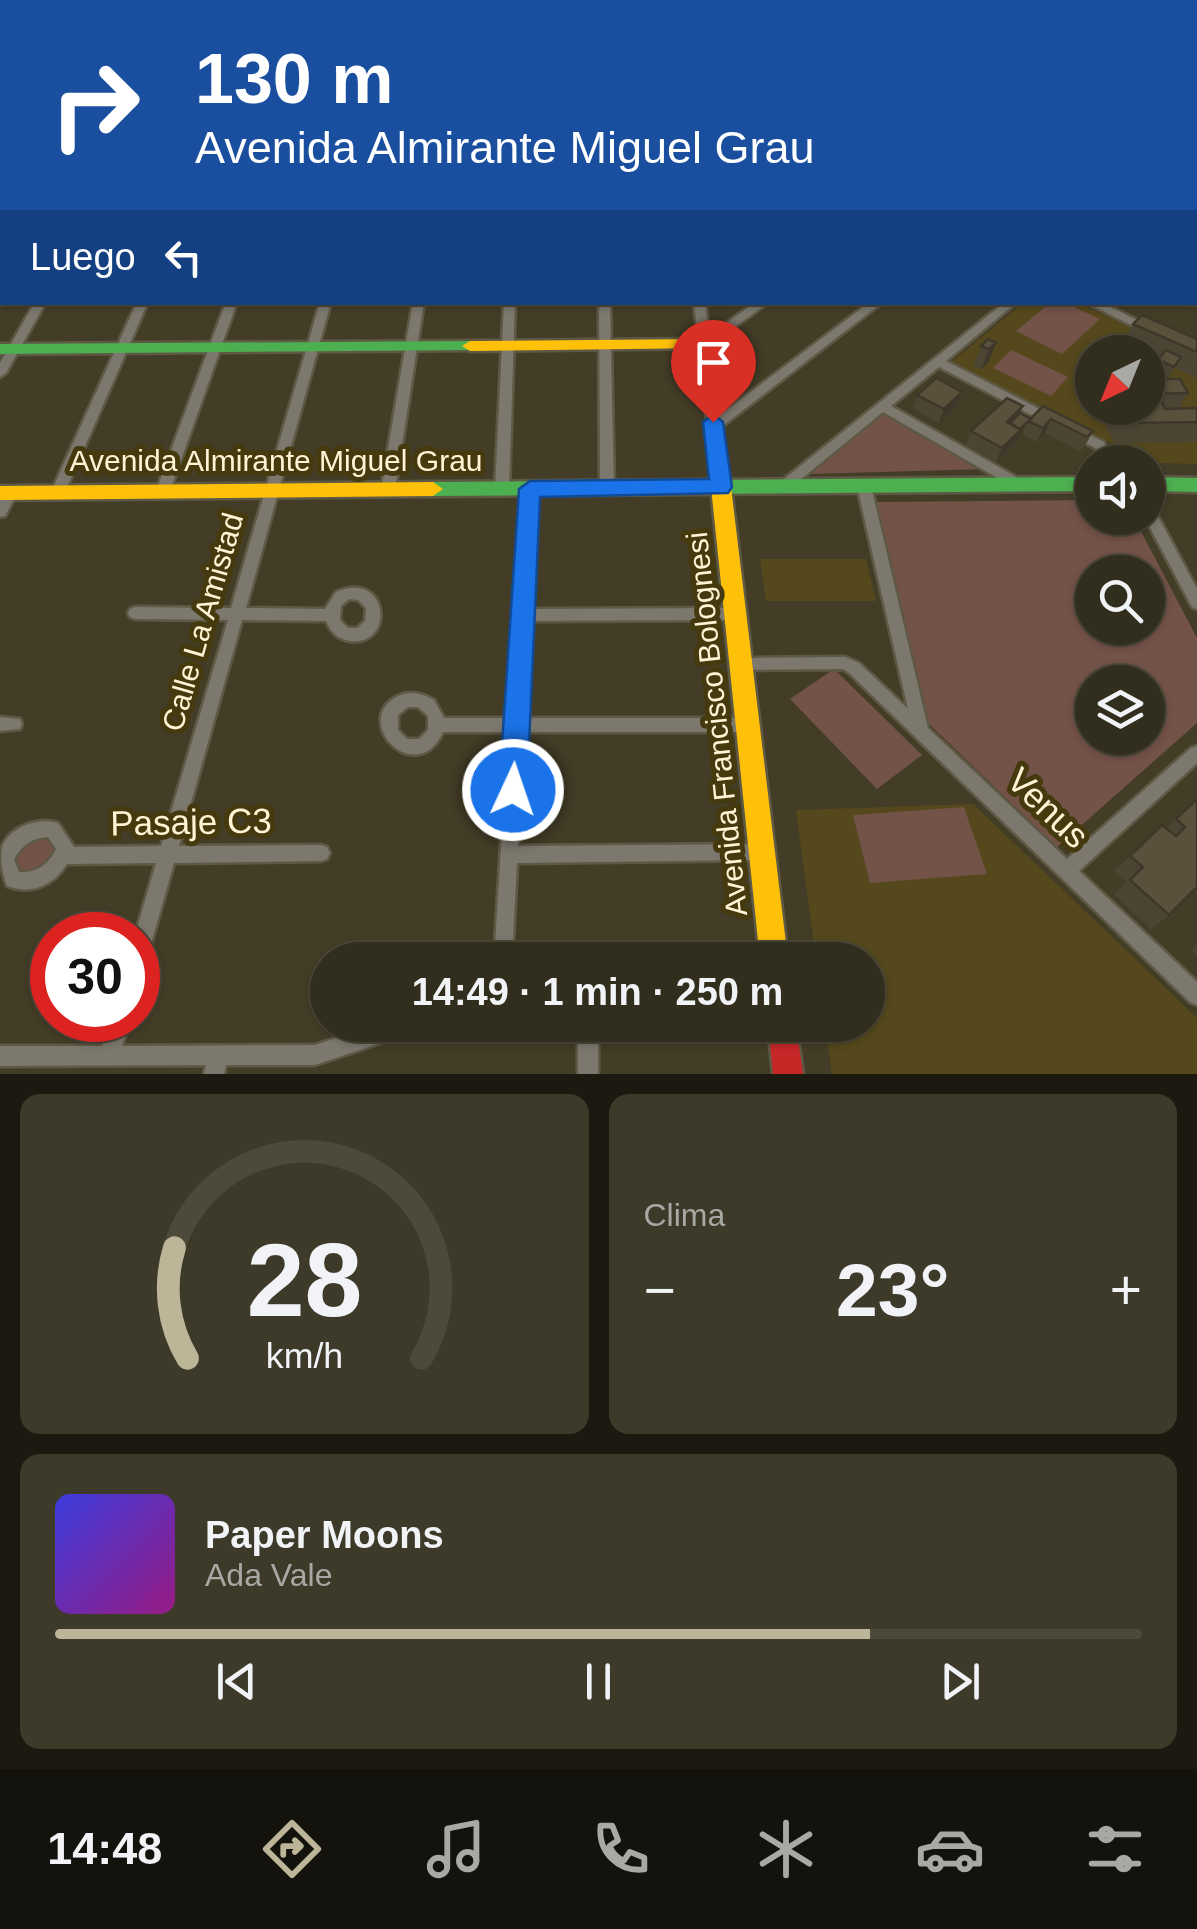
<!DOCTYPE html>
<html lang="es">
<meta charset="utf-8">
<style>
body{margin:0;font-family:Arial,sans-serif;background:#3d3a2a;color:#f1f3f6;height:100vh;display:flex;flex-direction:column;font-size:38px;white-space:nowrap}
*{box-sizing:border-box;margin:0}
p{font-size:32px;color:#a8a8a4}
.icon{flex:none;width:55px;height:55px;fill:none;stroke:currentColor;stroke-width:2;stroke-linecap:round;stroke-linejoin:round}
.map{position:relative;height:1074px;overflow:hidden}
.side{display:flex;flex-direction:column;gap:20px;padding:20px;background:#1c1910;flex:1}
.side>*{flex:none}
.guide{position:absolute;left:0px;top:0px;width:1198px;height:305px;box-shadow:0 2px 8px #0004,0 0 0 2px #4d4a3b;background:#1a4fa0;color:#fff;overflow:hidden}
.needle{width:65px;rotate:223deg}
.tools{position:absolute;left:1075px;top:335px;display:grid;gap:20px}
.tools a{display:grid;place-items:center;width:90px;height:90px;border-radius:50%;background:#322e1d;box-shadow:0 2px 8px #0004,0 0 0 2px #4d4a3b;font-size:50px}
.speed{position:absolute;left:30px;top:912px;display:flex;gap:20px;font-size:50px;font-weight:700;text-align:center}
.speed>*{display:grid;place-content:center;width:130px;height:130px;border-radius:50%;background:#322e1d;box-shadow:0 2px 8px #0004,0 0 0 2px #4d4a3b;line-height:1}
.speed .limit{border:15px solid #d22;background:#fff;color:#111}
.pin{position:absolute;display:grid;place-items:center;width:85px;height:85px;color:#fff;margin:-102px -42px;border-radius:50% 50% 50% 0;rotate:-45deg;box-shadow:0 0 10px #0007}
.pin .icon{rotate:45deg}
.me{position:absolute;width:110px;margin:-55px;rotate:3deg;stroke-linejoin:round;filter:drop-shadow(0 0 8px #0008)}
.turn{display:flex;align-items:center;gap:35px;height:210px;padding:0 30px;font-size:45px}
.turn .icon{width:130px;height:130px;stroke-width:2.5}
.turn b{display:block;font-size:70px;line-height:85px}
.then{display:flex;align-items:center;height:95px;padding:0 30px;background:#0003;gap:20px;font-size:38px}
.big{font-size:75px;font-weight:700;line-height:1.1}
.side .tile{flex:1;display:flex;flex-direction:column;justify-content:center;gap:15px;min-width:0;padding:0 35px;border-radius:20px;background:#3d3a2a}
.side .dial{align-items:center;gap:0}
.dial svg{height:260px;overflow:visible;fill:none;stroke:#4d4a3b;stroke-width:7;stroke-linecap:round;text-anchor:middle}
.dial text{fill:#f1f3f6;stroke:none}
.song{display:flex;align-items:center;gap:30px}
.cover{width:120px;height:120px;border-radius:15px;background:linear-gradient(135deg,hsl(240 70% 55%),hsl(310 70% 35%))}
.played{height:10px;border-radius:5px;background:linear-gradient(90deg,#bcb598 75%,#4d4a3b 75%)}
.keys{display:flex;justify-content:space-around;direction:ltr}
.heat{display:flex;justify-content:space-between;align-items:center;font-size:55px;direction:ltr}
.side .tiles{flex:1;display:grid;gap:20px;grid-template-columns:1fr 1fr}
.tile:last-child{grid-column:span 2}
.trip{position:absolute;left:310px;top:942px;width:575px;height:100px;border-radius:50px;background:#322e1d;box-shadow:0 2px 8px #0004,0 0 0 2px #4d4a3b;font-weight:700;line-height:100px;text-align:center}
.tabs{display:flex;height:160px;justify-content:space-around;align-items:center;background:#14120c;color:#a8a8a4}
.tabs .icon{width:70px;height:70px}
.tabs .current{color:#bcb598}
.tabs b{font-size:45px;color:#f1f3f6}
.map>svg:first-child{display:block}
</style>
<div class="map">
<svg width="1197" height="1074" viewBox="0 0 1197 1074">
<rect width="100%" height="100%" fill="#433d27"/>
<!-- built -->
<g fill="#54481c" fill-rule="evenodd">
<path d="M1023,303H1078L1197,358V464L1122,462L1111,443L950,363ZM1092,352H1148V408H1092Z"/>
<polygon points="760,559 866,559 876,601 766,601"/>
<polygon points="973,804 1197,1018 1197,1074 832,1074 825,1025 868,1025 868,960 816,960 796,810"/>
</g>
<!-- green -->
<g fill="#735247" fill-rule="evenodd">
<polygon points="1050,303 1065,303 1100,319 1062,354 1016,331"/>
<polygon points="1011,350 1068,377 1051,396 993,368"/>
<polygon points="884,413 986,469 811,474"/>
<path d="M1092,500V518H1134L1197,638V723L1057,847L929,724L875,502ZM1092,572H1148V628H1092ZM1148,682V738H1092V682Z"/>
<polygon points="834,669 922,755 877,789 790,699"/>
<polygon points="964,807 987,874 870,883 853,815"/>
<polygon points="48,837 55,844 55,855 46,867 20,872 15,857 28,840"/>
</g>
<g fill="none" stroke-linecap="round" stroke-linejoin="round">
<!-- street casing -->
<g stroke="#5e5945" stroke-width="5">
<g id="street">
<polygon points="781,0 791,0 793,2 784,2"/>
<polygon points="856,0 867,0 869,2 860,2"/>
<polygon points="930,0 941,0 943,2 934,2"/>
<polygon points="1026,0 1034,0 1035,2 1028,2"/>
<polygon points="1090,0 1098,0 1100,2 1092,2"/>
<polygon points="1149,0 1157,0 1159,2 1151,2"/>
<rect x="1195" y="35" width="2" height="4"/>
<rect x="1195" y="44" width="2" height="7"/>
<rect x="1195" y="68" width="2" height="4"/>
<polygon points="0,80 2,80 2,85 0,86"/>
<rect x="1195" y="96" width="2" height="6"/>
<polygon points="0,106 2,107 2,113 0,113"/>
<rect x="0" y="126" width="2" height="6"/>
<rect x="1195" y="128" width="2" height="6"/>
<rect x="1195" y="160" width="2" height="6"/>
<polygon points="1195,197 1197,198 1197,204 1195,203"/>
<polygon points="2,198 2,206 0,207 0,199"/>
<rect x="1195" y="237" width="2" height="6"/>
<rect x="0" y="239" width="2" height="6"/>
<rect x="1195" y="285" width="2" height="7"/>
<polygon points="35,302 46,302 6,373 0,377 0,363"/>
<polygon points="137,302 148,302 65,492 63,495 53,495 51,492"/>
<polygon points="226,302 237,302 170,491 163,496 158,494 156,491"/>
<path d="M320,302H331L246,608L325,609L336,592C390,569 395,647 350,641C337,639 331,632 326,621L242,620L179,846L321,845L327,847L330,853L327,859L321,861L174,863L147,958L145,965L138,967V935H135L156,863L67,864C53,886 31,895 7,886C2,874 0,859 2,847C10,826 39,817 58,823L74,847L161,846L228,620L135,619L130,617L128,613L130,609L135,607L231,608ZM349,599L358,600L366,608L365,621L357,628H348L340,620L341,606ZM48,837L56,849C48,865 37,873 19,872L14,859C23,845 31,838 48,837Z"/>
<polygon points="413,302 424,302 395,490 388,495 381,490"/>
<polygon points="504,302 515,302 509,489 502,494 495,489"/>
<polygon points="599,302 610,302 614,488 607,493 600,488"/>
<polygon points="694,302 705,302 709,335 756,302 769,302 710,345 719,416 870,302 883,302 720,428 728,487 721,492 714,487"/>
<polygon points="1005,302 1017,302 946,361 1053,416 1055,419 1053,422 1045,422 939,367 891,406 1025,482 1027,485 1025,488 1015,488 883,412 789,489 779,489 777,486 779,483"/>
<polygon points="1085,302 1100,302 1155,329 1153,332 1145,332"/>
<polygon points="1073,427 1104,442 1113,462 1101,462 1095,448 1069,434 1067,431"/>
<polygon points="864,481 871,486 928,728 1067,859 1191,748 1197,746 1197,763 1079,871 1197,982 1197,1005 1190,1002 849,673 843,669 741,670 736,669 733,664 736,659 741,658 845,657 859,663 908,709 857,486"/>
<path d="M530,484L537,489L530,609L735,608L740,610L742,614L740,618L735,620L530,621L525,718H747L753,720L755,725L753,730L747,732H524L518,846L762,844L768,846L771,852L768,858L762,860L517,863L512,960H494L508,732H443C417,789 351,723 396,697C409,690 421,693 434,700L444,718H509L523,489ZM408,707H418L428,716V730L419,739H407L398,730V715Z"/>
<polygon points="10,488 17,493 5,516 0,517 0,499 5,490"/>
<polygon points="1148,506 1153,507 1197,589 1197,609 1192,607 1145,518 1148,518"/>
<polygon points="0,717 20,719 22,724 20,729 0,731"/>
<polygon points="110,1020 130,1020 122,1046 315,1045 375,1025 414,1025 411,1032 404,1035 315,1065 226,1065 224,1074 204,1074 206,1065 0,1066 0,1046 102,1046"/>
<rect x="578" y="1025" width="20" height="49"/>
</g>
</g>
<!-- fast casing -->
<g stroke="#5e5945" stroke-width="5">
<g id="fast">
<polygon points="470,341 478,346 476,350 0,354 0,344"/>
<polygon points="1092,477 1092,491 433,496 423,489 433,482"/>
<polygon points="1148,477 1197,478 1197,492 1148,491"/>
</g>
</g>
<!-- slow casing -->
<g stroke="#5e5945" stroke-width="5">
<g id="slow">
<polygon points="704,339 712,344 710,348 470,351 462,346 470,341"/>
<polygon points="721,480 731,487 788,960 760,960 711,487"/>
<polygon points="433,482 443,489 433,496 0,500 0,486"/>
</g>
</g>
<!-- jam casing -->
<g stroke="#5e5945" stroke-width="5">
<polygon id="jam" points="768,1025 796,1025 803,1074 773,1074"/>
</g>
<!-- path -->
<g stroke="#797568" stroke-width="2.5" stroke-dasharray="2.5 2.5" stroke-linecap="butt">
<polyline points="552,0 578,2"/>
<polyline points="278,2 299,2"/>
<polyline points="446,2 452,0"/>
<polyline points="609,2 615,0"/>
</g>
<!-- street -->
<use href="#street" fill="#7c786e" fill-rule="evenodd"/>
<!-- fast -->
<use href="#fast" fill="#4caf50" fill-rule="evenodd"/>
<!-- slow -->
<use href="#slow" fill="#ffc107" fill-rule="evenodd"/>
<!-- jam -->
<use href="#jam" fill="#c62828" fill-rule="evenodd"/>
</g>
<!-- wall -->
<g fill="#4d4534">
<polygon points="1133,324 1197,339 1197,378 1175,368 1168,379 1188,393 1179,409 1197,408 1197,442 1114,443 1106,427 1114,412 1110,410 1108,408 1148,408 1148,379 1158,360 1148,355 1148,352 1142,352 1123,344"/>
<polygon points="996,343 988,363 981,369 973,366 981,346"/>
<polygon points="962,392 957,406 939,423 913,408 917,395"/>
<polygon points="1023,406 1020,413 1031,418 1043,406 1093,431 1086,444 1080,451 1045,433 1037,442 1022,434 1025,429 1019,434 1015,443 996,462 966,445 971,431"/>
<polygon points="1197,798 1169,915 1151,929 1114,894 1127,882 1114,871 1162,825 1166,828"/>
<polygon points="1197,944 1197,955 1191,950"/>
</g>
<!-- shaded-wall -->
<g fill="#3f382a">
<polygon points="996,343 988,363 981,369 989,349"/>
<polygon points="962,392 957,406 939,423 944,409"/>
<polygon points="1051,419 1045,433 1037,442 1043,428"/>
<polygon points="1028,422 1015,443 996,462 1002,448"/>
</g>
<!-- building -->
<g fill="#5a503c" stroke="#3f382a" stroke-width="2.5">
<polygon points="1142,315 1197,339 1197,352 1133,324"/>
<polygon points="988,339 996,343 989,349 981,346"/>
<polygon points="1166,350 1181,357 1174,367 1158,360"/>
<polygon points="936,378 962,392 944,409 917,395"/>
<polygon points="1148,379 1180,379 1188,393 1148,394"/>
<polygon points="1007,398 1023,406 1007,422 1021,430 1002,448 971,431"/>
<polygon points="1152,401 1161,401 1165,409 1197,408 1197,422 1125,423 1117,408 1155,407"/>
<polygon points="1043,406 1093,431 1087,437 1051,419 1043,428 1028,421"/>
<polygon points="1020,413 1031,419 1020,429 1010,423"/>
<polygon points="1197,799 1197,887 1169,915 1130,880 1143,867 1130,856 1162,825 1176,836 1185,827 1176,819"/>
</g>
<!-- route -->
<polygon fill="#1a73e8" stroke="#114b97" stroke-width="2.5" points="713,414 723,422 732,487 728,493 540,497 527,790 523,799 513,803 503,799 499,790 519,489 530,481 709,479 703,422"/>
<g text-anchor="middle" stroke-width="10" stroke-linejoin="round" paint-order="stroke">
<!-- street labels -->
<g font-size="30" fill="#fdf5d5" stroke="#453a0e">
<text x="276" y="471">Avenida Almirante Miguel Grau</text>
<text transform="translate(203 622) rotate(-74)" y="10">Calle La Amistad</text>
<text transform="translate(717 724) rotate(-96)" y="10">Avenida Francisco Bolognesi</text>
</g>
<!-- near-street labels -->
<g font-size="35" fill="#fdf5d5" stroke="#453a0e">
<text transform="translate(1048 808) rotate(44)" y="12">Venus</text>
<text transform="translate(191 822) rotate(-1)" y="12">Pasaje C3</text>
</g>
</g>
</svg>
<div class="tools">
<a><svg class="needle" viewBox="-14 -14 28 28"><path d="M0-13l5 13h-10z" fill="#e53935"/><path d="M0 13l5-13h-10z" fill="#a8a8a4"/></svg></a>
<a><svg class="icon" aria-label="sound" viewBox="0 0 24 24"><path d="M4 9h4l5-4v14l-5-4H4zM17 9q2 3 0 6"/></svg></a>
<a><svg class="icon" aria-label="search" viewBox="0 0 24 24"><circle cx="10" cy="10" r="6"/><path d="M15 15l6 6"/></svg></a>
<a><svg class="icon" aria-label="layers" viewBox="0 0 24 24"><path d="M12 4l9 5-9 5-9-5zM3 14l9 5 9-5"/></svg></a>
</div>
<div class="speed"><div class="limit">30</div></div>
<div class="pin" style="left:713px;top:422px;background:#d93025"><svg class="icon" aria-label="arrive" viewBox="0 0 24 24"><path d="M6 21V4h12l-3 4 3 4H6"/></svg></div>
<svg class="me" style="left:513px;top:790px" viewBox="-20 -20 40 40"><circle r="17" fill="#1a73e8" stroke="#fff" stroke-width="3"/><path d="M0-11L8 9 0 5-8 9z" fill="#fff"/></svg>
<div class="trip">14:49 · 1 min · 250 m</div>
<div class="guide">
<div class="turn"><svg class="icon" aria-label="right" viewBox="0 0 24 24"><path d="M7 20v-9h11M14 6l5 5-5 5"/></svg><div><b>130 m</b>Avenida Almirante Miguel Grau</div></div>
<div class="then">Luego<svg class="icon" aria-label="left" viewBox="0 0 24 24"><path d="M17 20v-9H6M10 6l-5 5 5 5"/></svg></div>
</div>
</div>
<section class="side">
<div class="tiles">
<div class="tile dial"><svg viewBox="0 0 100 80">
<path d="M14 69A42 42 0 1 1 86 69"/>
<path d="M14 69A42 42 0 0 1 10 35" stroke="#bcb598"/>
<text x="50" y="56" font-size="32" font-weight="700">28</text>
<text x="50" y="72" font-size="11">km/h</text>
</svg></div>
<div class="tile"><p>Clima</p>
<div class="heat"><a>−</a><b class="big">23°</b><a>+</a></div>
</div>
<div class="tile">
<div class="song"><i class="cover"></i><div><b>Paper Moons</b><p>Ada Vale</p></div></div>
<div class="played"></div>
<div class="keys"><svg class="icon" aria-label="previous" viewBox="0 0 24 24"><path d="M18 5L8 12l10 7zM5 5v14"/></svg><svg class="icon" aria-label="pause" viewBox="0 0 24 24"><path d="M8 5v14M16 5v14"/></svg><svg class="icon" aria-label="next" viewBox="0 0 24 24"><path d="M6 5l10 7-10 7zM19 5v14"/></svg></div>
</div>
</div>
</section>
<nav class="tabs">
<b>14:48</b>
<svg class="icon current" aria-label="directions" viewBox="0 0 24 24"><path d="M12 3l9 9-9 9-9-9zM9 14v-3h6M13 9l2 2-2 2"/></svg>
<svg class="icon" aria-label="music" viewBox="0 0 24 24"><path d="M9 18V5l10-2v13"/><circle cx="6" cy="18" r="3"/><circle cx="16" cy="16" r="3"/></svg>
<svg class="icon" aria-label="phone" viewBox="0 0 24 24"><path d="M5 4h4l2 5-3 2q2 4 5 5l2-3 5 2v4C11 20 4 13 5 4z"/></svg>
<svg class="icon" aria-label="climate" viewBox="0 0 24 24"><path d="M12 3v18M4 7l16 10M4 17L20 7"/></svg>
<svg class="icon" aria-label="car" viewBox="0 0 24 24"><path d="M5 17H2v-5l4-1 3-4h7l3 4 3 1v5h-3M9 17h6M6 11h13"/><circle cx="7" cy="17" r="2"/><circle cx="17" cy="17" r="2"/></svg>
<svg class="icon" aria-label="filters" viewBox="0 0 24 24"><path d="M4 7h16M4 17h16"/><circle cx="9" cy="7" r="2"/><circle cx="15" cy="17" r="2"/></svg>
</nav>
